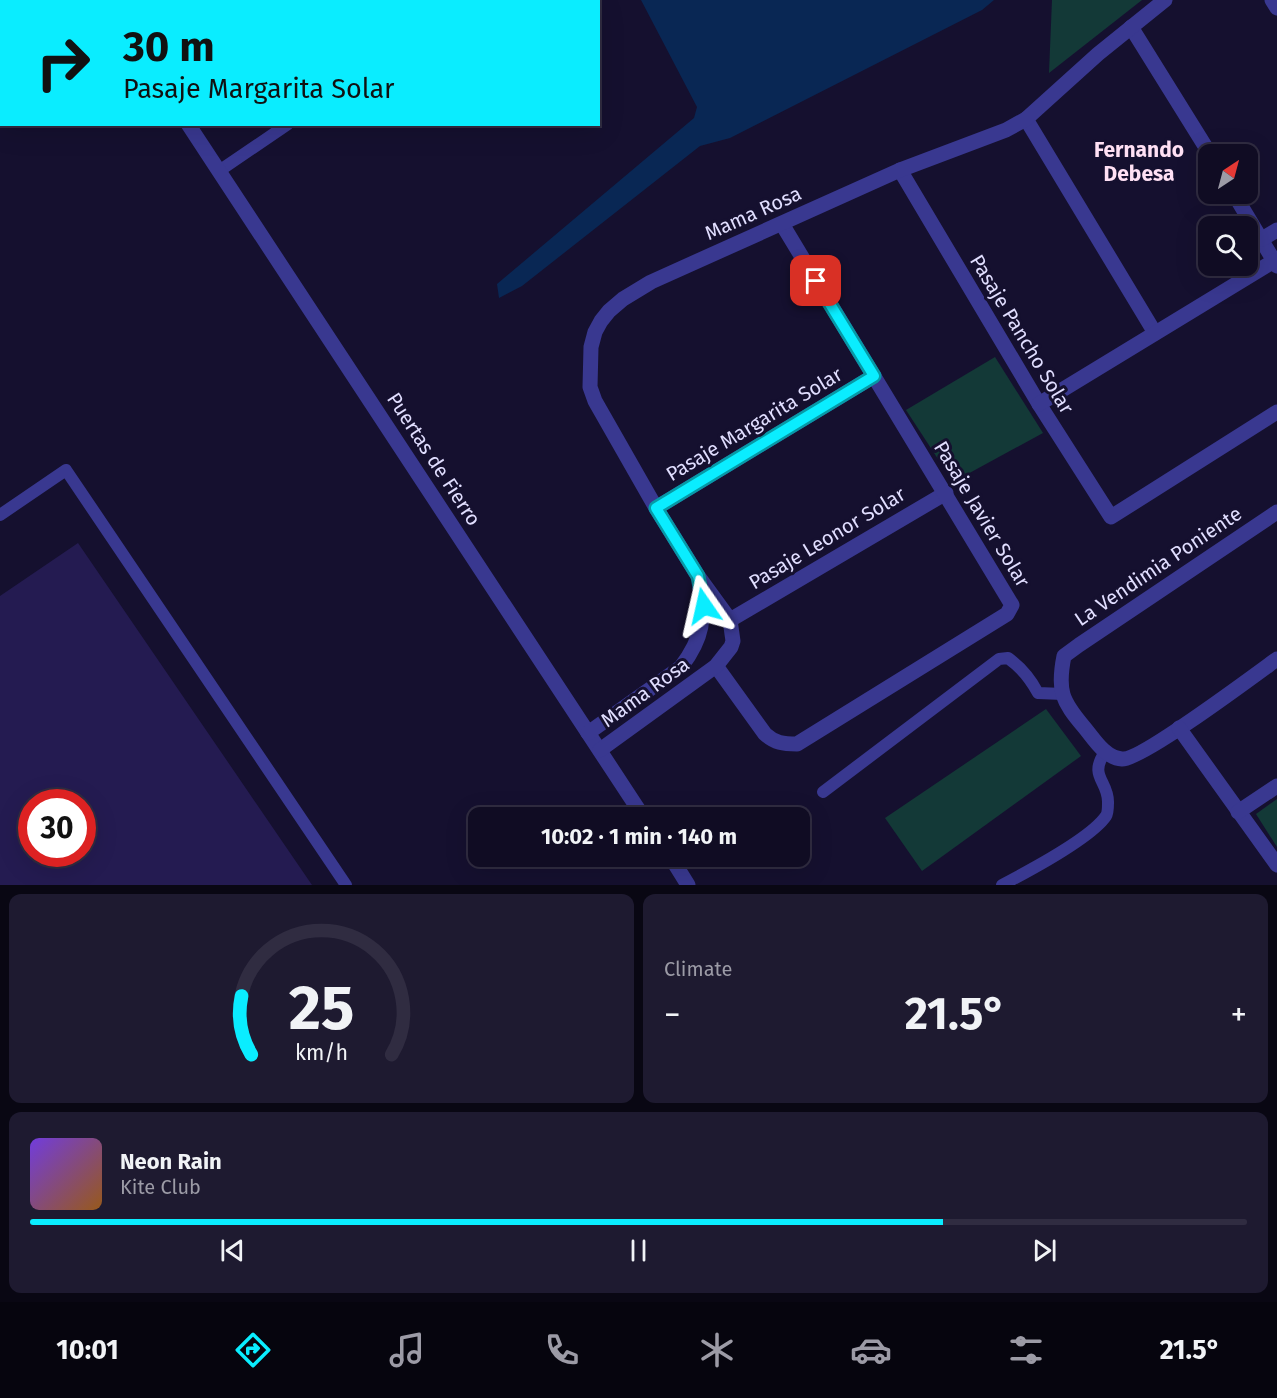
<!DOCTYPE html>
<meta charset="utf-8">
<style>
body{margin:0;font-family:"Fira Sans",sans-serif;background:#1e1a30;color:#f1f3f6;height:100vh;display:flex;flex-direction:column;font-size:22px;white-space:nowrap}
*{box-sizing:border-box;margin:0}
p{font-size:20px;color:#9c9ba6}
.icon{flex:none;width:33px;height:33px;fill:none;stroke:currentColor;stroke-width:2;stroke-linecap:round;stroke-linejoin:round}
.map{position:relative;height:885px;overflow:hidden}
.drawer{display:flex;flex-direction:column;gap:9px;padding:9px;background:#090713;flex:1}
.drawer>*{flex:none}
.hud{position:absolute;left:0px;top:0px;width:600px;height:126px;box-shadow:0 6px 24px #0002,0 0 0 2px #302c41;background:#0aedff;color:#111;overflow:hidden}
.needle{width:39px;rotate:36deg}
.buttons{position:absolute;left:1198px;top:144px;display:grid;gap:12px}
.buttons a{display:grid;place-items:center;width:60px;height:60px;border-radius:12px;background:#100c23;box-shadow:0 6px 24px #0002,0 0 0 2px #302c41;font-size:30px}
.speed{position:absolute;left:18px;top:789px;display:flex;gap:12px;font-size:30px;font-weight:700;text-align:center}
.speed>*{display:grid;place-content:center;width:78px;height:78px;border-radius:50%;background:#100c23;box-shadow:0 6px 24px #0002,0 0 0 2px #302c41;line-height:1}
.speed .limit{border:9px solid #d22;background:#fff;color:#111}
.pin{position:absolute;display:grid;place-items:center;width:51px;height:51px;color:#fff;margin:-26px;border-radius:12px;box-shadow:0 3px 9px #0006}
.me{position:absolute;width:66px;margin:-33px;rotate:349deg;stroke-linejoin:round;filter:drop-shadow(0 0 4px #0008)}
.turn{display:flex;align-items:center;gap:21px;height:126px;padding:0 24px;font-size:27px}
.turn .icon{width:78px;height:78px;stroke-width:2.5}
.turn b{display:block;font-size:42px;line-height:51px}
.big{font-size:45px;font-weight:700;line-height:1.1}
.drawer .card{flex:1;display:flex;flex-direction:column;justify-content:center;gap:9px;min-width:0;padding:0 21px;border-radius:12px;background:#1e1a30}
.drawer .dial{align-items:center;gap:0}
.dial svg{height:156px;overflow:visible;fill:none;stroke:#302c41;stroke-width:7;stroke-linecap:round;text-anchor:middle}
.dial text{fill:#f1f3f6;stroke:none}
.song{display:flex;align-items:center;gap:18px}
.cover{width:72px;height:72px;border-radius:9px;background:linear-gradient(135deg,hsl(260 70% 55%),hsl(30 70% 35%))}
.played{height:6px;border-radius:3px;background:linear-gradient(90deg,#0aedff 75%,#302c41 75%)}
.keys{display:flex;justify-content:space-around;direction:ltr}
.heat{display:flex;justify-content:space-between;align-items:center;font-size:33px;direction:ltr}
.drawer .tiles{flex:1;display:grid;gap:9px;grid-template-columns:1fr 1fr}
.card:last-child{grid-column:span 2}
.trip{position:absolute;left:468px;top:807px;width:342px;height:60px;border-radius:12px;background:#100c23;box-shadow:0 6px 24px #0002,0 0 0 2px #302c41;font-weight:700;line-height:60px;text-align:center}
.tab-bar{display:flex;height:96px;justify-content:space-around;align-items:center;background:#06050e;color:#9c9ba6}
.tab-bar .icon{width:42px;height:42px}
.tab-bar .current{color:#0aedff}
.tab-bar b{font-size:27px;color:#f1f3f6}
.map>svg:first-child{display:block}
</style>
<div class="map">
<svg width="1277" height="885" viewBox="0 0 1277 885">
<rect width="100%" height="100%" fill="#15102f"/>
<!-- green -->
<g fill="#133937">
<polygon points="1052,0 1142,0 1049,73"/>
<polygon points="995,357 1043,433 953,482 906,410"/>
<polygon points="1046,709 1081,756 922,871 885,818"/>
<polygon points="1277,799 1277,847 1256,814"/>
</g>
<!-- water -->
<polygon fill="#092754" points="641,0 994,0 982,10 730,138 700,146 522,286 499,298 497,284 694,118 697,107"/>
<!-- building -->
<path fill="#241b51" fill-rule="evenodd" d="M78,543L312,885H0V596ZM32,802H82V854H32Z"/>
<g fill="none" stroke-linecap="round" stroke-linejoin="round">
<!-- lane -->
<g stroke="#393890" stroke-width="12">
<polyline points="463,2 464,0"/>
<polyline points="219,171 288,124"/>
<polyline points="0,515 66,470 346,885"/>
<path d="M823,792L999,659L1008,658C1022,668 1030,678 1038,693L1063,694"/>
<path d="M1002,885C1027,872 1091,838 1106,816C1108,813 1108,807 1108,803C1109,781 1088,777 1105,752"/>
</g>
<!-- street -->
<g stroke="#393890" stroke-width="15">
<polyline points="1272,0 1277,8"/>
<polyline points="1131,27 1210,154"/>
<polyline points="0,71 2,70"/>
<polyline points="1026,119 1155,333"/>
<polyline points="188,124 644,818"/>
<polyline points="900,170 1039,404 1111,517 1277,412"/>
<polyline points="1234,194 1277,266"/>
<polyline points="1262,239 1277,230"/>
<polyline points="1039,404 1274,261"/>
<polyline points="656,508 874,376"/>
<path d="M1277,512L1079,645L1064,656C1057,691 1062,701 1084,727C1094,739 1105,758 1122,759C1140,761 1255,675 1277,659"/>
<polyline points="730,620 946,493"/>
<path d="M716,666L765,734C775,743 783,744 797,744L1007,614L1012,605L782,224"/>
<polyline points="1179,728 1277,865"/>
<path d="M588,733L681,667C703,638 706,617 699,582"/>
<polyline points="600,750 716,666 731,647 733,641 730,620 698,576 656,508 595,401 590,387 591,347 595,332 601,321 609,311 623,299 651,282 900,170 1006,130 1026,119 1098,54 1165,0"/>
<polyline points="1238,812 1277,786"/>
<polyline points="670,856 688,885"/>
</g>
</g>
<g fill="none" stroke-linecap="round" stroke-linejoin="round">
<!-- route casing -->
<g stroke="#069aa6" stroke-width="15">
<polyline id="route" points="704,606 698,576 656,508 874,376 816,281"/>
</g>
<!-- route -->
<use href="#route" stroke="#0aedff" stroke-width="10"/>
</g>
<g text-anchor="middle" stroke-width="6" stroke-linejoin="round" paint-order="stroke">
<!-- street labels -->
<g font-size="20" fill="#e1deff" stroke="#15102f">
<text transform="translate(753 213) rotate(-24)" y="7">Mama Rosa</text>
<text transform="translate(1022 334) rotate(59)" y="7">Pasaje Pancho Solar</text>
<text transform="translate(754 424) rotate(-31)" y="7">Pasaje Margarita Solar</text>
<text transform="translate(434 459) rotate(57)" y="7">Puertas de Fierro</text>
<text transform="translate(982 514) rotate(59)" y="7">Pasaje Javier Solar</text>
<text transform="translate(827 538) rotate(-31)" y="7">Pasaje Leonor Solar</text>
<text transform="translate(1158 566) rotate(-34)" y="7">La Vendimia Poniente</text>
<text transform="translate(645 692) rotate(-36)" y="7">Mama Rosa</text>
</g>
<!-- neighbourhood labels -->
<g font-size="21" font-weight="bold" fill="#ffe0f4" stroke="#15102f">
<text x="1139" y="157">Fernando<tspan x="1139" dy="24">Debesa</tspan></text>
</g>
</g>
</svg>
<div class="buttons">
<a><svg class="needle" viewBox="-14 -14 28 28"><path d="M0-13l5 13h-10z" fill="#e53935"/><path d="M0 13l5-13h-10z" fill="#9c9ba6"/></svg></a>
<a><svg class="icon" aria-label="search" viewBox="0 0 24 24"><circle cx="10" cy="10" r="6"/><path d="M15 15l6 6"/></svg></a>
</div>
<div class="speed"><div class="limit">30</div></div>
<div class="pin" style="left:816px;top:281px;background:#d93025"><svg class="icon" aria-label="arrive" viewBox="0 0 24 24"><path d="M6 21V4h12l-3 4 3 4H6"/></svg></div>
<svg class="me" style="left:704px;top:606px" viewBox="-20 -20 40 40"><path d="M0-17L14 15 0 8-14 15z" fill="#0aedff" stroke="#fff" stroke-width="4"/></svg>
<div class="trip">10:02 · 1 min · 140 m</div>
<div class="hud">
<div class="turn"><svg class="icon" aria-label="right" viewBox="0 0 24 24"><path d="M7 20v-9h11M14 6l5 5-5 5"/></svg><div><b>30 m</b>Pasaje Margarita Solar</div></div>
</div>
</div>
<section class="drawer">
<div class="tiles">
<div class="card dial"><svg viewBox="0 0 100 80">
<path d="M14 69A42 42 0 1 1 86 69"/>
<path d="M14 69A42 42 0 0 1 9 39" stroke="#0aedff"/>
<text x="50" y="56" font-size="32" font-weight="700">25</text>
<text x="50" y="72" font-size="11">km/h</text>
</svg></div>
<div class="card"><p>Climate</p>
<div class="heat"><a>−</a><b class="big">21.5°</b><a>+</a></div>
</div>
<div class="card">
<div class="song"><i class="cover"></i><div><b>Neon Rain</b><p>Kite Club</p></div></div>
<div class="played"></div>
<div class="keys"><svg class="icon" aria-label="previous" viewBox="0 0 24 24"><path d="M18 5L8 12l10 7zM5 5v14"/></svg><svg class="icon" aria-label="pause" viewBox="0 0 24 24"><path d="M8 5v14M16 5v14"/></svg><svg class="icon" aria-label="next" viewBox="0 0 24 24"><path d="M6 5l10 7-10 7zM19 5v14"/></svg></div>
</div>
</div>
</section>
<nav class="tab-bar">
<b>10:01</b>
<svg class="icon current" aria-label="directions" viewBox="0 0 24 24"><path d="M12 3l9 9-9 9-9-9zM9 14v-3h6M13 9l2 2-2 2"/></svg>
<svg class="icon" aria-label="music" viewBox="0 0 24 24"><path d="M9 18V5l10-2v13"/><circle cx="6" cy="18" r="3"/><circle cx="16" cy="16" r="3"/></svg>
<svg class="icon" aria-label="phone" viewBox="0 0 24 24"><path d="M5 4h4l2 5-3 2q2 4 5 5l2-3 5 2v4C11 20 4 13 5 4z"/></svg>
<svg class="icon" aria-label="climate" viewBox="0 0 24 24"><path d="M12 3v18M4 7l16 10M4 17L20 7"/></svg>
<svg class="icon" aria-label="car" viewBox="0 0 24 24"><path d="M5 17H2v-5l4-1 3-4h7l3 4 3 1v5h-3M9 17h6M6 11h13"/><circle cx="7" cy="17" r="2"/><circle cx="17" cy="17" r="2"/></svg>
<svg class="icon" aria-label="filters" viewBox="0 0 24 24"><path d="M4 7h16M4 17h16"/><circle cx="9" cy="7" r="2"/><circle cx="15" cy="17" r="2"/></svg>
<b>21.5°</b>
</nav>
